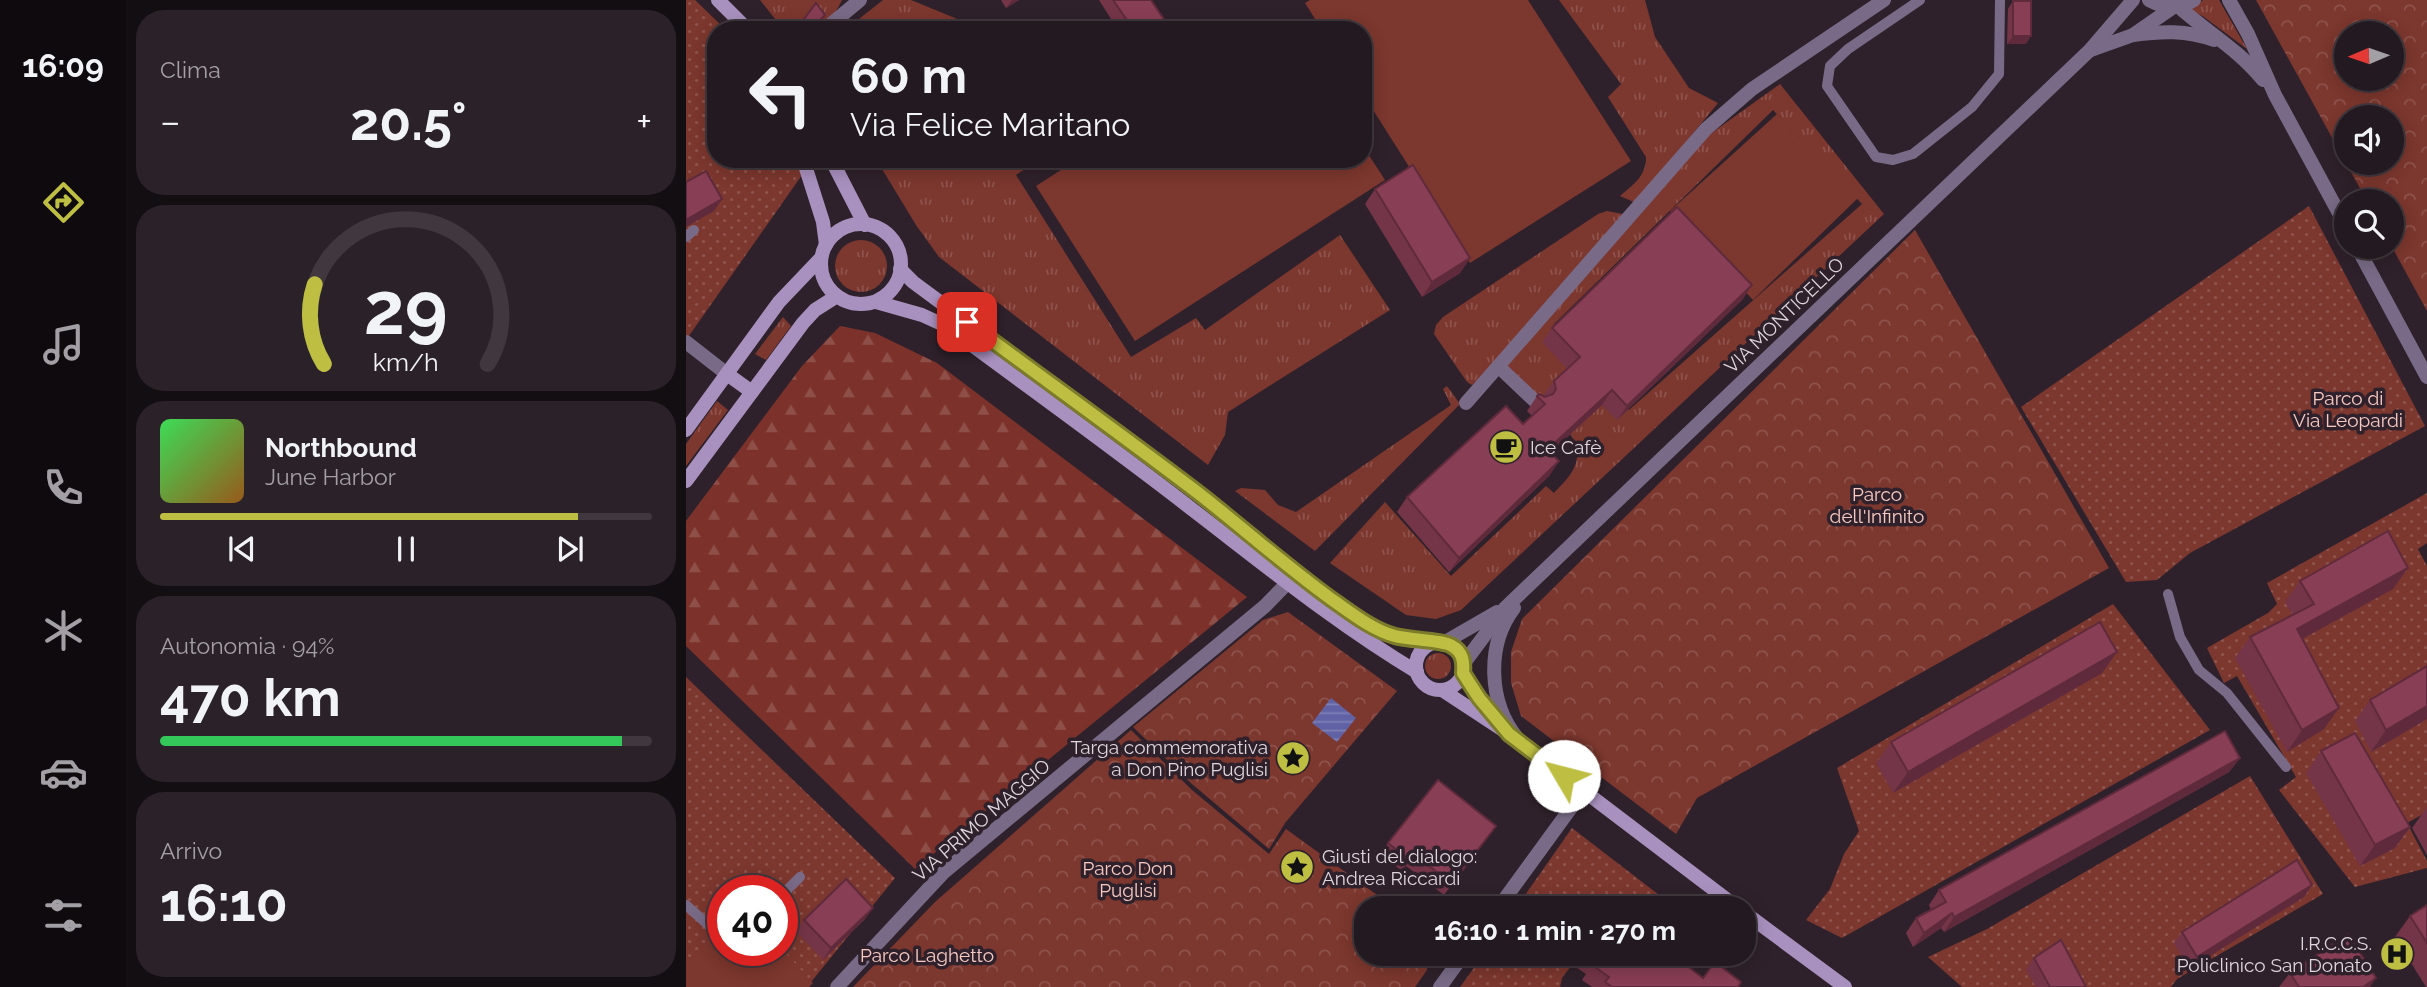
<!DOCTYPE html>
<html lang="it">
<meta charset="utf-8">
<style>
body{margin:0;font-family:Raleway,sans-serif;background:#2b2229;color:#f1f3f6;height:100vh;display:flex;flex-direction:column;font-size:26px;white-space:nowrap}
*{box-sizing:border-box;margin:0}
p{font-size:23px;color:#a3a0a5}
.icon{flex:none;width:38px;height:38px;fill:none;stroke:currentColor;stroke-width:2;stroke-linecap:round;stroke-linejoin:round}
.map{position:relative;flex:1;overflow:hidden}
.panel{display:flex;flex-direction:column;gap:10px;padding:10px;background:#130e12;width:560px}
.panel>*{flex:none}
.guide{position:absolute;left:21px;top:21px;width:665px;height:147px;border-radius:28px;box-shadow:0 4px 18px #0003,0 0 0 2px #40383e;background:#231920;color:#f1f3f6;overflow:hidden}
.needle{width:46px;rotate:268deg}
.controls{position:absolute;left:1648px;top:21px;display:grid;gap:14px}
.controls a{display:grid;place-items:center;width:70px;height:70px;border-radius:50%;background:#231920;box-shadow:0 4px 18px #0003,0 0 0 2px #40383e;font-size:35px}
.speed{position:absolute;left:21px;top:875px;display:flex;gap:14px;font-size:35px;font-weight:700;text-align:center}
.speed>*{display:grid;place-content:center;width:91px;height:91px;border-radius:50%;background:#231920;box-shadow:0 4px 18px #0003,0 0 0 2px #40383e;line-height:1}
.speed .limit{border:10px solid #d22;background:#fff;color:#111}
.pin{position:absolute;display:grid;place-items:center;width:60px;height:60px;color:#fff;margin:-30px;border-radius:14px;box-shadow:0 4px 10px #0006}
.me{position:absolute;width:77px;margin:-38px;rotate:307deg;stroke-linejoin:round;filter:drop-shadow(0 0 5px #0008)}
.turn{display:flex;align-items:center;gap:24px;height:147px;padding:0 28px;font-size:32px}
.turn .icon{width:91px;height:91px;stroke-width:2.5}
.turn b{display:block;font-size:49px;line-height:60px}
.big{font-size:52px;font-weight:700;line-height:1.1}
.panel .widget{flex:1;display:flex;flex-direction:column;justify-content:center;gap:10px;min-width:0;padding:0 24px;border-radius:28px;background:#2b2229}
.panel .dial{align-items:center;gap:0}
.dial svg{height:182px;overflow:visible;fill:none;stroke:#40383e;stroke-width:7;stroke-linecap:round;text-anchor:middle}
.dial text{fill:#f1f3f6;stroke:none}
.song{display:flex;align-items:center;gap:21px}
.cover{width:84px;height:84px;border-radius:10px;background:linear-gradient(135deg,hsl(130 70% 55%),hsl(30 70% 35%))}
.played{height:7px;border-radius:4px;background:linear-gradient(90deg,#bebf42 85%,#40383e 85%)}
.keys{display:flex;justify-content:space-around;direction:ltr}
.heat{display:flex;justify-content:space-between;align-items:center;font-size:38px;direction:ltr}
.charge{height:10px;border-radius:5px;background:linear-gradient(90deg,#34c759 94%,#40383e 0)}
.trip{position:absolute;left:668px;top:896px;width:402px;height:70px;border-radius:28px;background:#231920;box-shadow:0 4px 18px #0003,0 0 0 2px #40383e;font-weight:700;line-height:70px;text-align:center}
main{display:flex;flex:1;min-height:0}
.menu{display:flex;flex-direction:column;width:126px;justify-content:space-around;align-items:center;background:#0e0a0d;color:#a3a0a5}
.menu .icon{width:49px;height:49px}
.menu .current{color:#bebf42}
.menu b{font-size:32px;color:#f1f3f6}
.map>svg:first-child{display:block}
</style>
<main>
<nav class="menu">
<b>16:09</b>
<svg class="icon current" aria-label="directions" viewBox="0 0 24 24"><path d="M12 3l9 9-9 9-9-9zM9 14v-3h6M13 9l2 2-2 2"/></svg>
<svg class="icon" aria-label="music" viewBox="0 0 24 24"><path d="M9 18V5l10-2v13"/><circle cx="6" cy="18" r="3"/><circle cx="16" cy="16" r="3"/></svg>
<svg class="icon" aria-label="phone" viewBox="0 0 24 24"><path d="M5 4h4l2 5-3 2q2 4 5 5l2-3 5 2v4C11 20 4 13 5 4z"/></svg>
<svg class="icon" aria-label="climate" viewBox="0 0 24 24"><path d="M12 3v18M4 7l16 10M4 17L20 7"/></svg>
<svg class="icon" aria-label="car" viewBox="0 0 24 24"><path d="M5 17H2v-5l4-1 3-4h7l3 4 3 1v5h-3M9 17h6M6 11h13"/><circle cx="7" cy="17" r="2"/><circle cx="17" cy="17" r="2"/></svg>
<svg class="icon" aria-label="filters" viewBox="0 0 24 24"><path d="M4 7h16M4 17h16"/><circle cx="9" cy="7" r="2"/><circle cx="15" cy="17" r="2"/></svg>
</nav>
<section class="panel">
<div class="widget"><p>Clima</p>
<div class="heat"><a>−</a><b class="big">20.5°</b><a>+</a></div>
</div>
<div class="widget dial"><svg viewBox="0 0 100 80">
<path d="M14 69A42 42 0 1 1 86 69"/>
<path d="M14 69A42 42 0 0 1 10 34" stroke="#bebf42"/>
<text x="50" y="56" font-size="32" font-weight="700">29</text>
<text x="50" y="72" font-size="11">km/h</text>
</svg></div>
<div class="widget">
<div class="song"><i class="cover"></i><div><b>Northbound</b><p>June Harbor</p></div></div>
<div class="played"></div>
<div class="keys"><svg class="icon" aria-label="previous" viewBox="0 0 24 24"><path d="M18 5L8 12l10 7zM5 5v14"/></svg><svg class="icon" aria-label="pause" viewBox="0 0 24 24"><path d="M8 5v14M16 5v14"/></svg><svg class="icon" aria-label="next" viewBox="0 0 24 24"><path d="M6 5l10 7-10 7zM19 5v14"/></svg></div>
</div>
<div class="widget"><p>Autonomia · 94%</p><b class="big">470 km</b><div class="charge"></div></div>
<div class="widget"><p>Arrivo</p><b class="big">16:10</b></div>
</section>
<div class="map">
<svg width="1741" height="987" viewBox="0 0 1741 987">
<defs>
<pattern id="grass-tufts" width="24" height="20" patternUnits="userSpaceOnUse" patternTransform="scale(1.75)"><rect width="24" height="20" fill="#7c372e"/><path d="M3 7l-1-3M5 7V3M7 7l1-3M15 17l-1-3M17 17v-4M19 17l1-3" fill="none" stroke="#8e534c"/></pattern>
<pattern id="forest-firs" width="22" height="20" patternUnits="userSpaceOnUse" patternTransform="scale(1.75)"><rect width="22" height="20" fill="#7c322a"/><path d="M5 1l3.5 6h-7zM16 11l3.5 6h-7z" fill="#8e4f48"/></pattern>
<pattern id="park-crowns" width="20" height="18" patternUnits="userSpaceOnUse" patternTransform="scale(1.75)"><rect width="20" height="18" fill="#7c372e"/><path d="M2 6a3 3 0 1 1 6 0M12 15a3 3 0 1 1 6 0" fill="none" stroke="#8e534c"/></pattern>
<pattern id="garden-dots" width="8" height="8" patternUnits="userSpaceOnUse" patternTransform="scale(1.75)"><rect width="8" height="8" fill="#7c372e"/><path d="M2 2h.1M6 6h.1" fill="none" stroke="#8e534c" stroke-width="1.8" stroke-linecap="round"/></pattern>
<pattern id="water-rules" width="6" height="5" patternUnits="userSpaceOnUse" patternTransform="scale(1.75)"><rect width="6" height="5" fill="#6062a5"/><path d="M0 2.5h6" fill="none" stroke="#7e7fb5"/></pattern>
</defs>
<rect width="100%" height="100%" fill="#2f212b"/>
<!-- grass -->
<g fill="url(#grass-tufts)" fill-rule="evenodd">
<path d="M74,0H156C141,31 129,30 98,30Z"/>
<polygon points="197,0 225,0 298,30 159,30"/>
<path d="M873,0H959L969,37L1003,88L1032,103L950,203L934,196C948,184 960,176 960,157L922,97L935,84Z"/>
<polygon points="1517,0 1533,0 1561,49 1518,17 1505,10"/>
<path d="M1094,84L1198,214L775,610L750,619L720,615L644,563L699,502L765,576L860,486L868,493C877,483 890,472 891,457C894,428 838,385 819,365L1020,137ZM1087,110L1176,204L943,410L868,324Z"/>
<polygon points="190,159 353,159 330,175 445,357 510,318 519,330 654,235 704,310 542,412 539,435 522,465 253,257 230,225"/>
<polygon points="921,211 937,214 793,379 786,385 781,382 748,334 750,325 757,317 912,214"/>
<circle cx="175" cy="266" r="26"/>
<polygon points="97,317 105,326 80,360 69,354"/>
<polygon points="761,386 774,404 629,551 549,491 555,488 579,490 592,505 610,512 765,405 757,389"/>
<polygon points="31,401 42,410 0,466 0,444"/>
<circle cx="752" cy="666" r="13"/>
</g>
<!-- forest -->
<polygon fill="url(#forest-firs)" points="154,326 189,333 251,363 561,597 229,869 0,646 0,521 116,366"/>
<!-- park -->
<g fill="url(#park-crowns)" fill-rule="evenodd">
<path d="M1570,0H1741V311L1706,247V201H1681ZM1661,33H1706V79H1661ZM1661,117H1706V163H1661Z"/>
<polygon points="1229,230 1423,568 1011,798 990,834 835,716 825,683 825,652 836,619"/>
<polygon points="602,612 711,691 599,823 583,849 506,784 447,727 577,620"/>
<polygon points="445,730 506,790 583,854 600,829 709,908 681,908 681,954 739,954 741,970 729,987 167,987 249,902"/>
</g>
<!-- garden -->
<g fill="url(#garden-dots)" fill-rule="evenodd">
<polygon points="0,0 9,0 40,30 30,30 30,159 109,159 116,175 0,340"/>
<polygon points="1623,206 1739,426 1504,553 1471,580 1440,582 1335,407"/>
<polygon points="1741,493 1741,543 1732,549 1741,566 1741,812 1721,823 1741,861 1741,868 1669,887 1593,790 1610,777 1551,676 1538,683 1521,648 1582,613 1591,604 1581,583"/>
<polygon points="1427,604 1524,730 1156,938 1120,920 1144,889 1158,854 1173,831 1151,768"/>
<path d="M0,677L209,878L121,987H0ZM37,891H96V950H37Z"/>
<polygon points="1564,776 1637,894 1491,979 1485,987 1276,987 1242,957 1301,929"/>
<polygon points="886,828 990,908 830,908"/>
<polygon points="798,954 894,954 876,978 874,987 774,987"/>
<polygon points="983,954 1048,954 1050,955 1044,966 1000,968"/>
</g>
<!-- pitch -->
<g fill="#7c372e">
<polygon points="624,0 842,0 945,161 784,263 677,94 677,30 636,30 619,3"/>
<polygon points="1091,114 1172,198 1067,300 984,211"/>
<polygon points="677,146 699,180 449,341 350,186 392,159 677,159"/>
<polygon points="228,159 268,159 239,179"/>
<polygon points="24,941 54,967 71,950 96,949 127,983 123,987 1,987 0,965"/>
</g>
<!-- water -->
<polygon fill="url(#water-rules)" points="645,698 670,718 651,742 626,723"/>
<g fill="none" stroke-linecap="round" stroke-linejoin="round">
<!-- lane -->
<g stroke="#796b87" stroke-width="10">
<polyline points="1234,0 1162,49 1144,66 1141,86 1190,157 1207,160 1227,154 1286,107 1313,74 1314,0"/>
<polyline points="0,237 8,230"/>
<polyline points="1482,594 1494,637 1513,670 1541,693 1600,767"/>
<polyline points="96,895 114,877"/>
<polyline points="0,905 37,938"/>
</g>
<!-- street -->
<g stroke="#796b87" stroke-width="14">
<path d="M1463,0C1478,8 1493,10 1508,0"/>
<polyline points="1543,0 1562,34 1589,95 1661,228"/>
<path d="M1493,7C1521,32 1553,50 1577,80"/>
<polyline points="138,30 174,0"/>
<path d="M1447,35C1476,31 1500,30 1528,40"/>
<polyline points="1405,50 1447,35 1486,8"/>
<polyline points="1671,247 1741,377"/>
<polyline points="0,342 41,374"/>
<polyline points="813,367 850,402"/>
<polyline points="780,403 1020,129 1066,89 1198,0"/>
<path d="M828,608C800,645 802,703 832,739"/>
<polyline points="759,642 811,612"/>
<polyline points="778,663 819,608 1404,50 1447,0"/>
<polyline points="812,908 898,790"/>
<polyline points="151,987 258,872 579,606 612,572"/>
<polyline points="754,987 778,954"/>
</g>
<!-- secondary -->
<g stroke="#a991bf" stroke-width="14">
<polyline points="32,0 62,30"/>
<polyline points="117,159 137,222 140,245"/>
<polyline points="145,159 179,225"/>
<circle cx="175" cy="264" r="40"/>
<polyline points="214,269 227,282 517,497 645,598 698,633 727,641 748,643"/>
<path d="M190,302L236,315L260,326C342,387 426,447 507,510C580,566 651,624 731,672"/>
<polyline points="41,374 66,392"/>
<polyline points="0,430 93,302 135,258"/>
<polyline points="0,481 117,323 129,310 151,296"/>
<circle cx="754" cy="666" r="24"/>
<polyline points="777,673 793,698 813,722"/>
<polyline points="756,690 823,734 1052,908"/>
<polyline points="1059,913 1159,987"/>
</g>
</g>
<!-- wall -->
<g fill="#753549">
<polygon points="315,0 333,0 320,8"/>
<polygon points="413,0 465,0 481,24 477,30 432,30"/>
<polygon points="1327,1 1340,44 1321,44 1322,9"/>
<polygon points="689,189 784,258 774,273 736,297 679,204"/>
<polygon points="1066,285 1056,300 931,420 916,405 864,453 873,461 863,476 763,572 711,512 721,497 837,424 846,416 841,411 851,396 857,396 868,381 881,369 856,342 866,328"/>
<polygon points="1614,581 1707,589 1616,639 1638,729 1601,752 1549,658 1564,637 1607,615 1599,602"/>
<polygon points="1416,673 1207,793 1190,763 1205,742"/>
<polygon points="1684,700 1741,719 1685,752 1669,721"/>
<polygon points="1635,751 1724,827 1709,848 1674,866 1620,773"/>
<polygon points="1554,758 1543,772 1258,932 1255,928 1227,947 1220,933 1230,918 1245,910 1243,905 1253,890"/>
<polygon points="1741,807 1741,855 1726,828"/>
<polygon points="802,837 758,895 720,866 716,871 694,854 702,843"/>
<polygon points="1626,885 1618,897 1503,969 1488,943 1496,932"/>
<polygon points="1741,905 1741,987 1740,987 1709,937 1724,916"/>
<polygon points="179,919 137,960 110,931 118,920"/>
<polygon points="900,954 995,954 995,961 1017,978 1052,987 906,987 896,980 900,974 890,967"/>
<polygon points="1348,958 1400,987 1350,987 1340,970"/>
<polygon points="1604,973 1684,987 1593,987"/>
</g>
<!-- shaded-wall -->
<g fill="#5f2b3c">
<polygon points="326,0 333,0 320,8"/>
<polygon points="1327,36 1345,36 1340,44 1321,44"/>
<polygon points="36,199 28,211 0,227 0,220"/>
<polygon points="784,258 774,273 736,297 746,282"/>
<polygon points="1066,285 1056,300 931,420 941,406"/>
<polygon points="926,390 916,405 851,465 861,450"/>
<polygon points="873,461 863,476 763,572 773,558"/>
<polygon points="1722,568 1707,589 1596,650 1611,629"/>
<polygon points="1431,652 1416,673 1207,793 1222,772"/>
<polygon points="1741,706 1741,719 1685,752 1700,730"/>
<polygon points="1653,708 1638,729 1601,752 1616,730"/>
<polygon points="1554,758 1543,772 1258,932 1268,917"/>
<polygon points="1724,827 1709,848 1674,866 1689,845"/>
<polygon points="1626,885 1618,897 1503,969 1511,957"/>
<polygon points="187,908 179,919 137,960 145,948"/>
<polygon points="1266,913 1255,928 1227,947 1238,933"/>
<polygon points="1690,978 1684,987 1677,987"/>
</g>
<!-- building -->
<g fill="#883e55" stroke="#5f2b3c" stroke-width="2">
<polygon points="427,0 465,0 481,24 473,30 434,30 443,23"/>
<rect x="1327" y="1" width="18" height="35"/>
<polygon points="130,3 139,15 124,30 110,30"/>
<polygon points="727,165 784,258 746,282 689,189"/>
<polygon points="20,171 36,199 0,220 0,182"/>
<polygon points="991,207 1066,285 941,406 926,390 861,450 873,461 773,558 721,497 820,406 837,424 859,404 851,396 853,394 859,397 867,394 870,389 868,381 894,357 866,328"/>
<polygon points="1702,531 1722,568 1611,629 1653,708 1616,730 1564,637 1628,604 1614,581"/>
<polygon points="1414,622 1431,652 1222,772 1205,742"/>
<polygon points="1741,666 1741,706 1700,730 1684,700"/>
<polygon points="1539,731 1554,758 1268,917 1266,913 1238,933 1230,918 1260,902 1253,890"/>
<polygon points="1669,733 1724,827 1689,845 1635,751"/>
<polygon points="752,780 810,826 766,884 728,854 724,860 702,843"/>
<polygon points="1611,860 1626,885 1511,957 1496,932"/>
<polygon points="160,879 187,908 145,948 118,920"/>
<polygon points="1741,905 1741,943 1724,916"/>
<polygon points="1662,934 1690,978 1677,987 1613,987 1604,973"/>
<polygon points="1375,940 1400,987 1364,987 1348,958"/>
<polygon points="903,954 995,954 998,956 995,961 1017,978 1029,962 1055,982 1052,987 926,987 919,982 923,977 906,965 910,959"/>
</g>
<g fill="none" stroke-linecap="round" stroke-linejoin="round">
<!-- route casing -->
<g stroke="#7c7c2b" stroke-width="18">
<path id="route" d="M281,322C359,380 439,437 516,496C559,530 601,567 645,599C664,612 686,630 709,636C723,640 757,640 766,646C777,652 778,662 777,673L793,698L823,734L878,776"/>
</g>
<!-- route -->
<use href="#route" stroke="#bebf42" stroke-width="12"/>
</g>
<!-- icons -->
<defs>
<g id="cafe-disc" transform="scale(1.75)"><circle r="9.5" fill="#bebf42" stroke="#2f212b"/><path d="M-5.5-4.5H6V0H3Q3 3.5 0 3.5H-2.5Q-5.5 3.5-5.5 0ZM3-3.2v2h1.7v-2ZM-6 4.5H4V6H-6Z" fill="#111"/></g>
<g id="sight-disc" transform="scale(1.75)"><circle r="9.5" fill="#bebf42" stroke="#2f212b"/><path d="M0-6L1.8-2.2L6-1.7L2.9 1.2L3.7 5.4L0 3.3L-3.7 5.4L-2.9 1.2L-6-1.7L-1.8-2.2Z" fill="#111"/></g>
<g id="hospital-disc" transform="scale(1.75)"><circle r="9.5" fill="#bebf42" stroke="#2f212b"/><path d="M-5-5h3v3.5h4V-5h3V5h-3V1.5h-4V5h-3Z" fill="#111"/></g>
</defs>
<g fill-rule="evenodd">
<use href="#cafe-disc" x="820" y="447"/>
<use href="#sight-disc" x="607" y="758"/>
<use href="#sight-disc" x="611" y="867"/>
<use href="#hospital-disc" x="1711" y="954"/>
</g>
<g text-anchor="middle" stroke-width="7" stroke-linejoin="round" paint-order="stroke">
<!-- street labels -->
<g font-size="19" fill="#dfd6dd" stroke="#2f212b">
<text transform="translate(1098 315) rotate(-44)" y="7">VIA MONTICELLO</text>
<text transform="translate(295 820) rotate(-41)" y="7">VIA PRIMO MAGGIO</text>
</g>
<!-- park labels -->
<g font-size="19" fill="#f7c9c1" stroke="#2f212b">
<text x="1662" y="405">Parco di<tspan x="1662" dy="22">Via Leopardi</tspan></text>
<text x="1191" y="501">Parco<tspan x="1191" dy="22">dell'Infinito</tspan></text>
<text x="442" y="875">Parco Don<tspan x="442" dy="22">Puglisi</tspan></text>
<text x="241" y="962">Parco Laghetto</text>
</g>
<!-- poi labels -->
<g font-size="19" fill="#dfd6dd" stroke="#2f212b" text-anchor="start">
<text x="844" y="454">Ice Cafè</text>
<text x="582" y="754" text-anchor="end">Targa commemorativa<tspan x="582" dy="22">a Don Pino Puglisi</tspan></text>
<text x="636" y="863">Giusti del dialogo:<tspan x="636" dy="22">Andrea Riccardi</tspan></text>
<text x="1686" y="950" text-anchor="end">I.R.C.C.S.<tspan x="1686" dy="22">Policlinico San Donato</tspan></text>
</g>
</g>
</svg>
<div class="controls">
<a><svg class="needle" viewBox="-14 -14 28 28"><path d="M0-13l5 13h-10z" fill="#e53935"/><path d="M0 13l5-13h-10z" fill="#a3a0a5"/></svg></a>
<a><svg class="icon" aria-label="sound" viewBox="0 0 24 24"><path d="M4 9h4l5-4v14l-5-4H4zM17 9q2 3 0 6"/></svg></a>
<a><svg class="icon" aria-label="search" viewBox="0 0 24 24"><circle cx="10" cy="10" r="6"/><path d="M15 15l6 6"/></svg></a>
</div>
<div class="speed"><div class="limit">40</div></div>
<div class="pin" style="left:281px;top:322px;background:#d93025"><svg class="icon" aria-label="arrive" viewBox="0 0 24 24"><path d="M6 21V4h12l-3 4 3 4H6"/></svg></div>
<svg class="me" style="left:878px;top:776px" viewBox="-20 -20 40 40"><circle r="19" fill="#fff"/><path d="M0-13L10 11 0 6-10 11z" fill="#bebf42"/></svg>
<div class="trip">16:10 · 1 min · 270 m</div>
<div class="guide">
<div class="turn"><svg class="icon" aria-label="left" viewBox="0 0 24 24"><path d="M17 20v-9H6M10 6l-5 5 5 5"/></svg><div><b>60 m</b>Via Felice Maritano</div></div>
</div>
</div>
</main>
